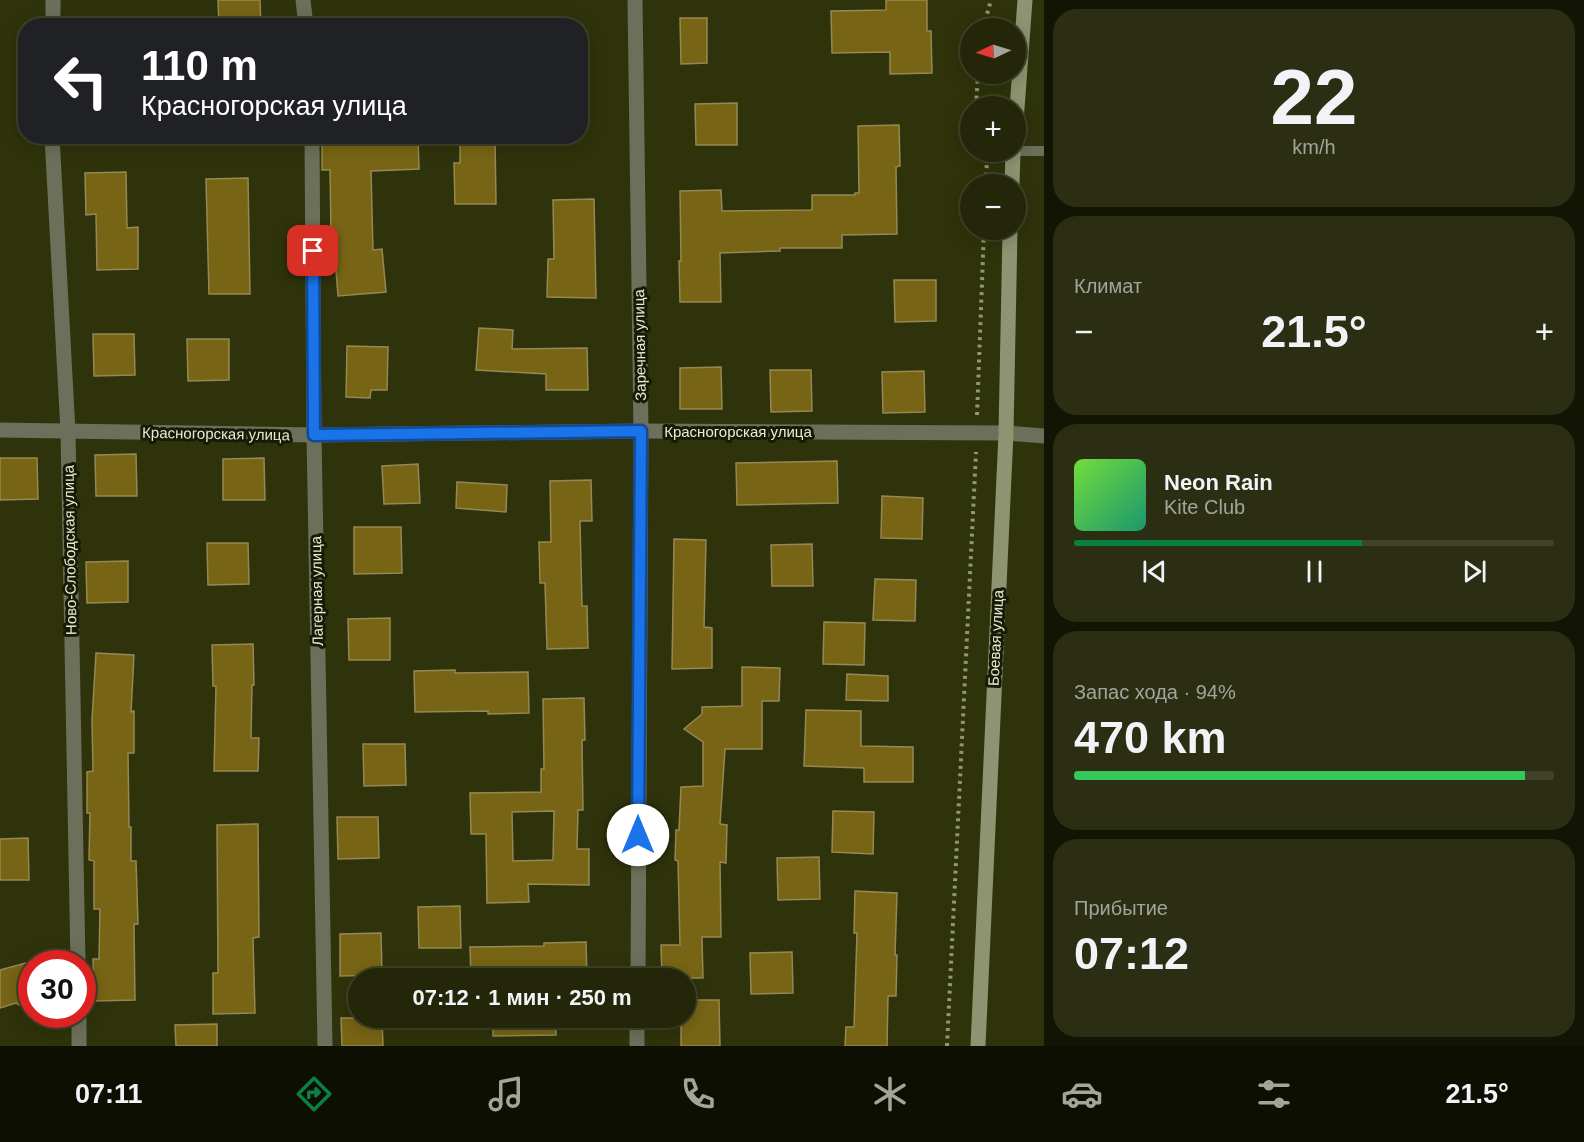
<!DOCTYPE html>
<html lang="ru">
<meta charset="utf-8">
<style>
body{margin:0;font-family:Arial,sans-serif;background:#2b2e12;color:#f1f3f6;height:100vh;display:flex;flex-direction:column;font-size:22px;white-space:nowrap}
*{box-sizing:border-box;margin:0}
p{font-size:20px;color:#a3a59c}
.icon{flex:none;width:33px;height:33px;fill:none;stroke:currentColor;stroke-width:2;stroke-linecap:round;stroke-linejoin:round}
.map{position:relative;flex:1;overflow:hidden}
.side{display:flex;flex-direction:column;gap:9px;padding:9px;background:#131504;width:540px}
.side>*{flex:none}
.top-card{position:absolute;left:18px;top:18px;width:570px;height:126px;border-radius:24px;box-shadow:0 3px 15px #0003,0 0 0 2px #404329;background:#202124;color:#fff;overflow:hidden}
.needle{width:39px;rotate:266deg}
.tools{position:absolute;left:960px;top:18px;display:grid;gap:12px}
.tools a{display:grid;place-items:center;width:66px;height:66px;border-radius:50%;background:#232608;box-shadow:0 3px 15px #0003,0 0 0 2px #404329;font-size:30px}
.speed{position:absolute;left:18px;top:950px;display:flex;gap:12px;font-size:30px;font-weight:700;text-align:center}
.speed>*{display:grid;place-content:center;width:78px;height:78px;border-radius:50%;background:#232608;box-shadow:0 3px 15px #0003,0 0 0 2px #404329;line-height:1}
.speed .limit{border:9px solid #d22;background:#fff;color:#111}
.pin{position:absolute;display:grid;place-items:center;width:51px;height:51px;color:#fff;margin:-26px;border-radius:12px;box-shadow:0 3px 9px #0006}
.me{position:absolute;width:66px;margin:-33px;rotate:0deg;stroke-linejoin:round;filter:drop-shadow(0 0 4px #0008)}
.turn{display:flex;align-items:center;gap:21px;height:126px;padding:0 24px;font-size:27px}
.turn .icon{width:78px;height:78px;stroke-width:2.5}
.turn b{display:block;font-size:42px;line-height:51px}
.big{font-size:45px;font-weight:700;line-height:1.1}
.side .card{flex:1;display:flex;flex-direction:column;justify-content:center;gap:9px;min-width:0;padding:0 21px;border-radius:24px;background:#2b2e12}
.side .dial{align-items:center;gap:0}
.dial b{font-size:78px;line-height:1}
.song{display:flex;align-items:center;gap:18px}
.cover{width:72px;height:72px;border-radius:9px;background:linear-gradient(135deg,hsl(100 70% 55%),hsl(160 70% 35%))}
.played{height:6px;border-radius:3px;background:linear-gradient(90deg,#0b8043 60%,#404329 60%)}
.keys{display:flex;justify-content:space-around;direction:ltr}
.heat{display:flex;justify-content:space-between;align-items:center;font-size:33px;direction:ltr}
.charge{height:9px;border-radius:4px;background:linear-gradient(90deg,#34c759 94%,#404329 0)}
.trip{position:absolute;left:348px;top:968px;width:348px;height:60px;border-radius:30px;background:#232608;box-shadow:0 3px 15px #0003,0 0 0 2px #404329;font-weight:700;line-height:60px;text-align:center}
.tabs{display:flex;height:96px;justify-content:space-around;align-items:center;background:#0e0f03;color:#a3a59c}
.tabs .icon{width:42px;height:42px}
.tabs .selected{color:#0b8043}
.tabs b{font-size:27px;color:#f1f3f6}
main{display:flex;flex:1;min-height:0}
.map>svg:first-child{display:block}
</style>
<main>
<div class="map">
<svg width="1044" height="1046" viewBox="0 0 1044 1046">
<rect width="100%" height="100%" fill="#2f330b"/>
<!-- building -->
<g fill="#776414" stroke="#968853" stroke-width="1.5" fill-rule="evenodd">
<polygon points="218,0 260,0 261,26 219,26"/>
<polygon points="886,0 927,0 927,31 931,31 932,73 890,74 890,52 832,53 831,11 886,10"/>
<polygon points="680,18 707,18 707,63 681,64"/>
<polygon points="737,103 737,145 696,145 695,104"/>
<polygon points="899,125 900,166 896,167 897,234 842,235 842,248 780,248 780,251 720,253 721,302 680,302 679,261 681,261 680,191 721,190 722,211 812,210 812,195 855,195 855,193 859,193 858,126"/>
<polygon points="322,136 418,136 419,169 371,171 373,250 382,249 386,292 338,296 333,231 331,231 330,170 322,170"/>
<polygon points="460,136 495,136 496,204 455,204 454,163 460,163"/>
<polygon points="126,172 127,228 138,227 138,269 97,270 96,214 86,215 85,173"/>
<polygon points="248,178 250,294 209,294 206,179"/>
<polygon points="594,199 596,298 547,297 548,259 554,259 553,200"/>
<polygon points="894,280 936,280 936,321 895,322"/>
<polygon points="479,328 513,330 512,349 587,348 588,390 546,390 546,374 476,370"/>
<polygon points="93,334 134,334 135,375 94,376"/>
<polygon points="187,339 229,339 229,380 188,381"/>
<polygon points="347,346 388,347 387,390 371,390 370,398 346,397"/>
<polygon points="721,367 722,409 680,409 680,368"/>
<polygon points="770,370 811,370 812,411 771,412"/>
<polygon points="924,371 925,412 883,413 882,372"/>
<polygon points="136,454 137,496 96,496 95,455"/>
<polygon points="0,458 37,458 38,499 0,500"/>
<polygon points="264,458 265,500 223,500 223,459"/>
<polygon points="837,461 838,503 737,505 736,463"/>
<polygon points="418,464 420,503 384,504 382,466"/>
<polygon points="591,480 592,521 580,521 582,606 587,606 588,648 547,649 545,583 540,583 539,542 551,542 550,481"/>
<polygon points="457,482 507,485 506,512 456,508"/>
<polygon points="882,496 923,498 922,539 881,538"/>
<polygon points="354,527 401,527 402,573 354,574"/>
<polygon points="674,539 706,540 704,627 712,628 712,668 672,669"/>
<polygon points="207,543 248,543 249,584 208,585"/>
<polygon points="812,544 813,586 772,586 771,545"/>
<polygon points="128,561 128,602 87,603 86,562"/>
<polygon points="875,579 916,580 915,621 873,620"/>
<polygon points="390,618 390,660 349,660 348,619"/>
<polygon points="824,622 865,623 864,665 823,664"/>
<polygon points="253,644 254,685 252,685 251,738 259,738 258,771 214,771 216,686 213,686 212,645"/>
<polygon points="96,653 134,655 131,712 134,711 134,753 128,753 129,827 131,827 131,861 136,861 137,891 138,924 134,924 135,1000 94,1001 93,959 99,959 100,909 94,909 94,861 89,860 90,813 87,813 87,772 93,771 92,720"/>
<polygon points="742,667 780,668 779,701 762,701 762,749 725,749 720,824 727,825 726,863 720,862 721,937 702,937 703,978 662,978 661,945 680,945 678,861 675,860 676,830 679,830 681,787 703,786 703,742 684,729 702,714 702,707 742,706"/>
<polygon points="455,670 455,673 528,672 529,713 488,714 488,711 415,712 414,671"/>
<polygon points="847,674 888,676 888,701 846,700"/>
<path d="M584,698L585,740H582L583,810H578L577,849H589V885L528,884L529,902L487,903L486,834H471L470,793L541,792V769H544L543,699ZM554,811L553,860L513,861L512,812Z"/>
<polygon points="806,710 861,711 861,746 913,747 913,782 864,782 864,768 804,766"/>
<polygon points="363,744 405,744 406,785 364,786"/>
<polygon points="833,811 874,812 873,854 832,852"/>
<polygon points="337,817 378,817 379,858 338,859"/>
<polygon points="258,824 259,937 253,938 255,1013 213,1014 213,973 218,973 217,825"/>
<polygon points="28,838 29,880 0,880 0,839"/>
<polygon points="819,857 820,899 778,900 777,858"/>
<polygon points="855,891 897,893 895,955 897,955 896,996 888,996 887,1046 845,1046 846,1027 854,1027 857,933 854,933"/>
<polygon points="460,906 461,948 419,948 418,907"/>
<polygon points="381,933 382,975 340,976 340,934"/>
<polygon points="586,942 587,978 471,978 470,947 544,946 544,943"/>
<polygon points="792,952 793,993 751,994 750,953"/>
<polygon points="26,963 32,982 32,1012 16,1003 0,1008 0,970"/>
<polygon points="686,1000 719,1000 720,1046 681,1046 681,1017 686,1017"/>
<polygon points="493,1017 556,1017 556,1035 493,1036"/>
<polygon points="341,1018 382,1018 383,1046 342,1046"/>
<polygon points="217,1024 217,1046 176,1046 175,1025"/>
</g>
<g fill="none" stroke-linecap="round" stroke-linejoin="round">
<!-- path -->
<g stroke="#919674" stroke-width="4" stroke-dasharray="3 4.5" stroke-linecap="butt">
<polyline points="983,28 991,0"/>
<polyline points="976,106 978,74"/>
<polyline points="982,152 987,158 986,184"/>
<polyline points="977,415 984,230"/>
<polyline points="947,1046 976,452"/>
</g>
<!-- lane -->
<polyline stroke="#6c705a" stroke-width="10" points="1016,151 1044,151"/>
<!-- street -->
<g stroke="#6c705a" stroke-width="15">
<polyline points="303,0 306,26"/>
<polyline points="635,0 641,431 638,978"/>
<polyline points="53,26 53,0"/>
<polyline points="52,136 68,432 78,963"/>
<polyline points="312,136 314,435 325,1046"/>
<polyline points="0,430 314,435 641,431 1006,433 1044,436"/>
<polyline points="79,1014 79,1046"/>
<polyline points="637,1046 637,1017"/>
</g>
<!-- secondary -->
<g stroke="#8e9371" stroke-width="15">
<polyline points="1016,122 1025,0"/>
<polyline points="1012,184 1013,152"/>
<polyline points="978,1046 1006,433 1010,230"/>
</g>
</g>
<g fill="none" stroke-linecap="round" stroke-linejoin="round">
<!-- route casing -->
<g stroke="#114b97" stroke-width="15">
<polyline id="route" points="313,251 314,435 641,431 638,835"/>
</g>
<!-- route -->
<use href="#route" stroke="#1a73e8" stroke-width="10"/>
</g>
<g text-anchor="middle" stroke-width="6" stroke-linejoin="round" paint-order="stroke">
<!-- street labels -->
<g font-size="15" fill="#e7ecd1" stroke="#171a05">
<text transform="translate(640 345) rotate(-91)" y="5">Заречная улица</text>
<text x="738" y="437">Красногорская улица</text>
<text transform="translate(216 434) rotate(1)" y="5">Красногорская улица</text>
<text transform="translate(70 550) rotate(-91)" y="5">Ново-Слободская улица</text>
<text transform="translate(317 591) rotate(-91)" y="5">Лагерная улица</text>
<text transform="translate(996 638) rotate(-87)" y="5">Боевая улица</text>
</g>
</g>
</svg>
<div class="tools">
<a><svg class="needle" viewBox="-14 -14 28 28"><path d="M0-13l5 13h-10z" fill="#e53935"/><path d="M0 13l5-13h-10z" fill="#a3a59c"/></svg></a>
<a>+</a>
<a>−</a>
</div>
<div class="speed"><div class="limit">30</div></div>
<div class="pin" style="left:313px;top:251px;background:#d93025"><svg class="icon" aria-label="arrive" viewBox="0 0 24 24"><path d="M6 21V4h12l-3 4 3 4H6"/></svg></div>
<svg class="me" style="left:638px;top:835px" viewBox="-20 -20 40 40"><circle r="19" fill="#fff"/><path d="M0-13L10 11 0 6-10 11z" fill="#1a73e8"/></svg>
<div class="trip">07:12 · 1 мин · 250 m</div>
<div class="top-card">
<div class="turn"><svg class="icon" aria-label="left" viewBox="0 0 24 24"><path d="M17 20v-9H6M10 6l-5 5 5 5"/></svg><div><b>110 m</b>Красногорская улица</div></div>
</div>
</div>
<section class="side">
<div class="card dial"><b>22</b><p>km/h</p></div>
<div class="card"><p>Климат</p>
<div class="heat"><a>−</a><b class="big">21.5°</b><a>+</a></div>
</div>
<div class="card">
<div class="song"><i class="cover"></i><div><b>Neon Rain</b><p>Kite Club</p></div></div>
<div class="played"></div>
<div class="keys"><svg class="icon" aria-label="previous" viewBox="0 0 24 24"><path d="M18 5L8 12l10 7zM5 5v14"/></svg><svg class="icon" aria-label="pause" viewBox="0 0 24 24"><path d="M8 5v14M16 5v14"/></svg><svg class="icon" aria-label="next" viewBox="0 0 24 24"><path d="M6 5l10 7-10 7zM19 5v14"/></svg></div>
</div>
<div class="card"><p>Запас хода · 94%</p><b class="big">470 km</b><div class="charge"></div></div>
<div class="card"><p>Прибытие</p><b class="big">07:12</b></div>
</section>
</main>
<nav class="tabs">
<b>07:11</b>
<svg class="icon selected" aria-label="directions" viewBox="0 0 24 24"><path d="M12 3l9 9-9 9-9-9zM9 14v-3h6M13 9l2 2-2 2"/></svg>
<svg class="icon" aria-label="music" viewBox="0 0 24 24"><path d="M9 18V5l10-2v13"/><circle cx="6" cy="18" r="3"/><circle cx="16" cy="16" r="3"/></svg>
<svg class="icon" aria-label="phone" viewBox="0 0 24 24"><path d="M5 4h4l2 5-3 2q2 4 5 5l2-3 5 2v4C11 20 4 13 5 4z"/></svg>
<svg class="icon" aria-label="climate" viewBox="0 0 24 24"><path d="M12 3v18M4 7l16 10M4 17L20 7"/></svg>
<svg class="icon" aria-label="car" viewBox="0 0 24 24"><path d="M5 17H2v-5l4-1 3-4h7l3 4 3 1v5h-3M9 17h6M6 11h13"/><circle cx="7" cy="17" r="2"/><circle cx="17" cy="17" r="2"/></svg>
<svg class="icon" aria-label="filters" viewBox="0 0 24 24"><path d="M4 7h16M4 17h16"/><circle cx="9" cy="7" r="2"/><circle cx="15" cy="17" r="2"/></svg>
<b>21.5°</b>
</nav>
